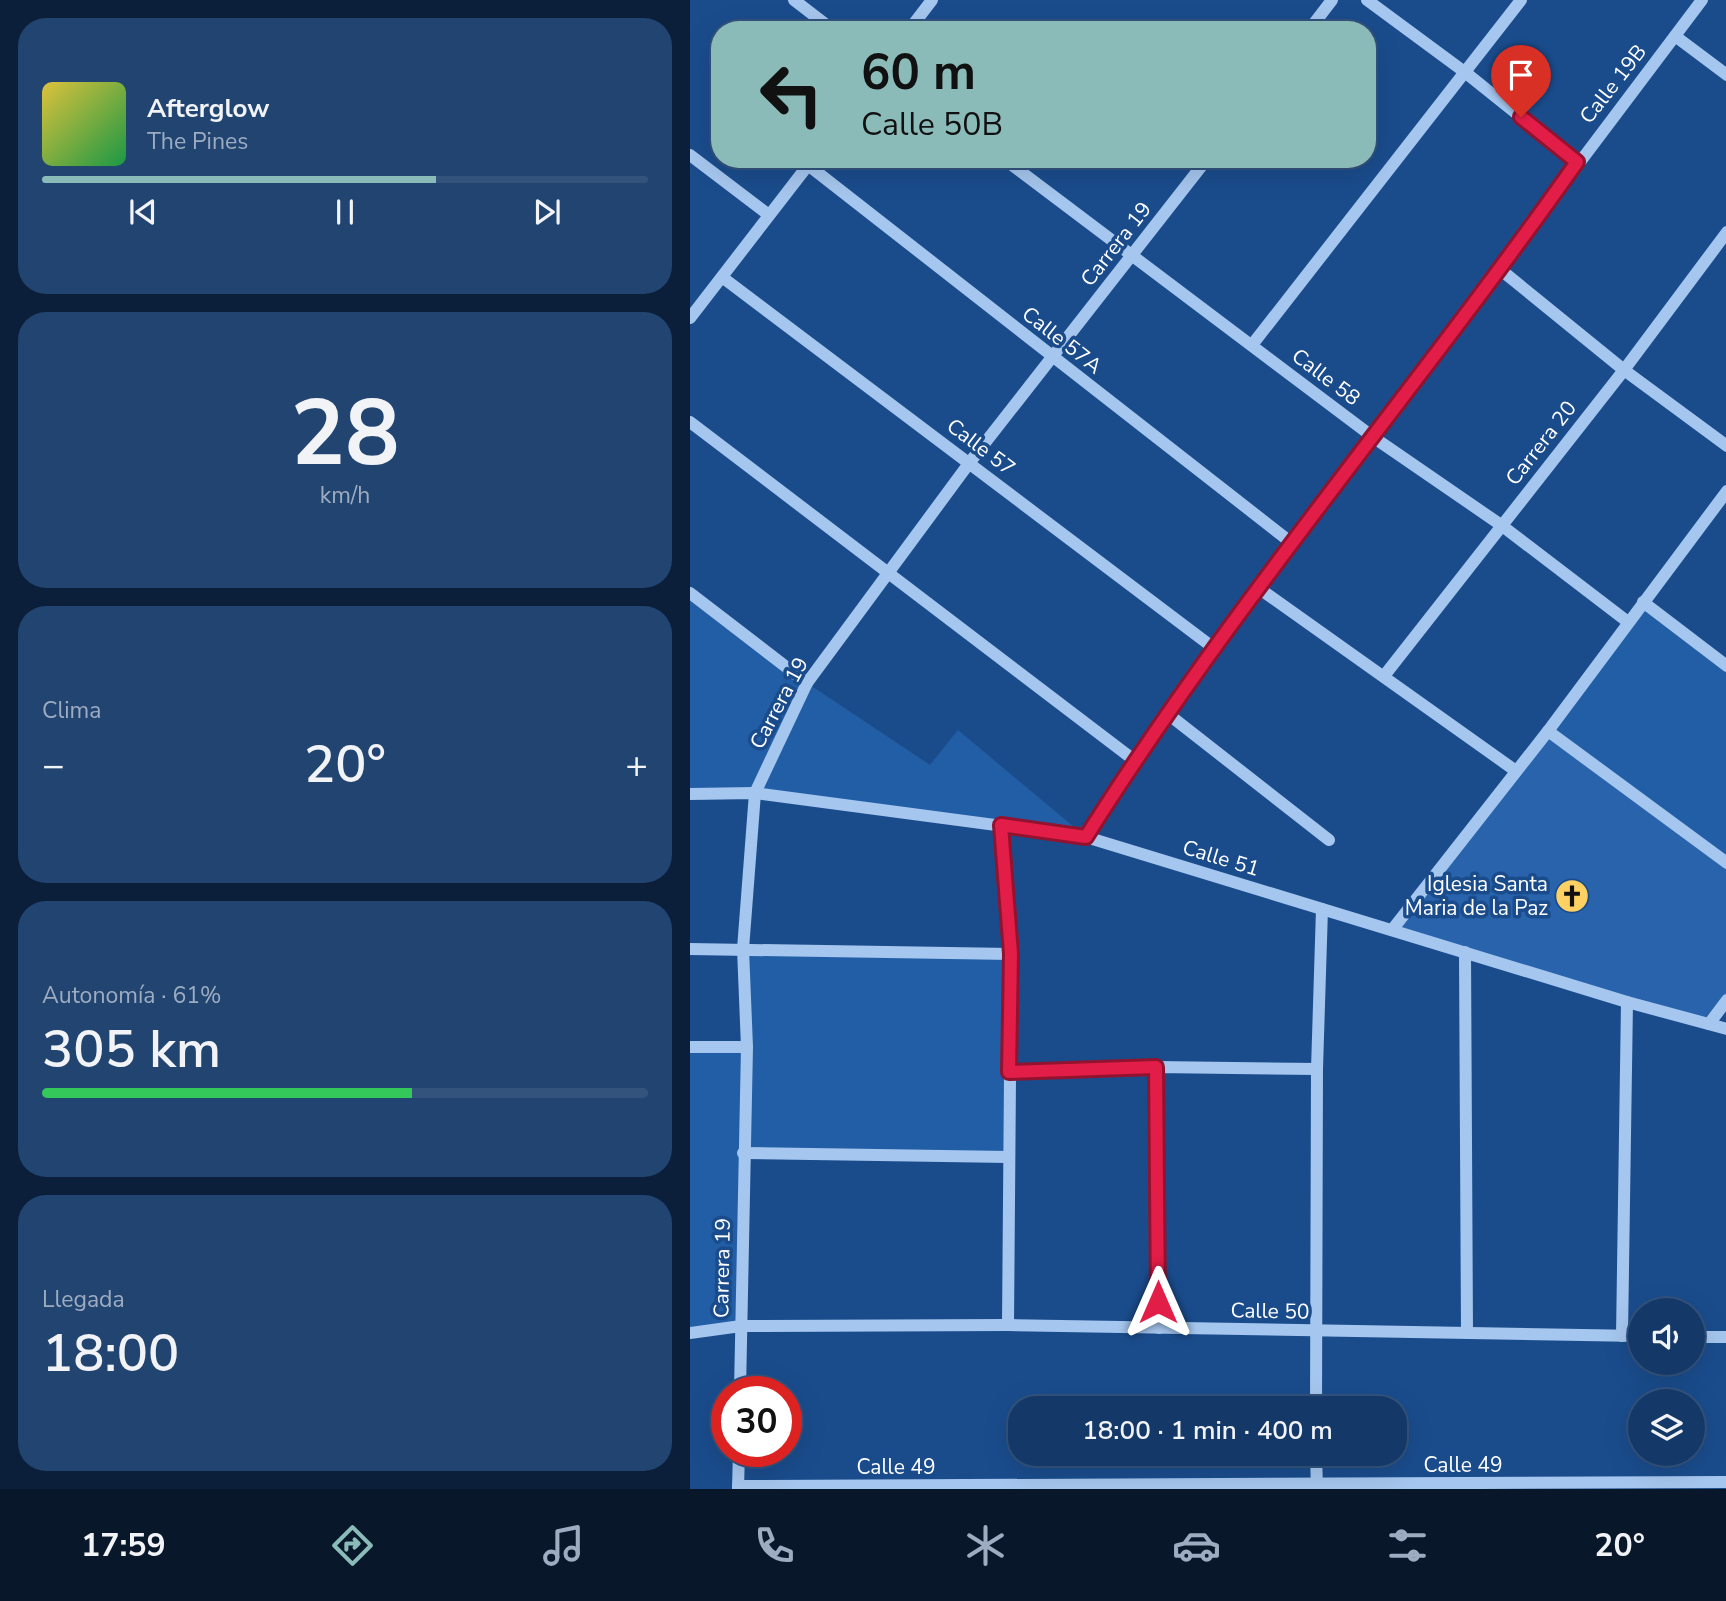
<!DOCTYPE html>
<html lang="es">
<meta charset="utf-8">
<style>
body{margin:0;font-family:"Nunito Sans",sans-serif;background:#214471;color:#f1f3f6;height:100vh;display:flex;flex-direction:column;font-size:26px;white-space:nowrap}
*{box-sizing:border-box;margin:0}
p{font-size:23px;color:#9dacc0}
.icon{flex:none;width:38px;height:38px;fill:none;stroke:currentColor;stroke-width:2;stroke-linecap:round;stroke-linejoin:round}
.map{position:relative;flex:1;overflow:hidden}
.details{display:flex;flex-direction:column;gap:18px;padding:18px;background:#0b1f3a;width:690px}
.details>*{flex:none}
.top-card{position:absolute;left:21px;top:21px;width:665px;height:147px;border-radius:28px;box-shadow:0 7px 28px #0002,0 0 0 2px #33537d;background:#8bbbb9;color:#111;overflow:hidden}
.tools{position:absolute;left:938px;top:1298px;display:grid;gap:14px}
.tools a{display:grid;place-items:center;width:77px;height:77px;border-radius:50%;background:#143969;box-shadow:0 7px 28px #0002,0 0 0 2px #33537d;font-size:35px}
.speed{position:absolute;left:21px;top:1376px;display:flex;gap:14px;font-size:35px;font-weight:700;text-align:center}
.speed>*{display:grid;place-content:center;width:91px;height:91px;border-radius:50%;background:#143969;box-shadow:0 7px 28px #0002,0 0 0 2px #33537d;line-height:1}
.speed .limit{border:10px solid #d22;background:#fff;color:#111}
.pin{position:absolute;display:grid;place-items:center;width:60px;height:60px;color:#fff;margin:-72px -30px;border-radius:50% 50% 50% 0;rotate:-45deg;box-shadow:0 0 7px #0007}
.pin .icon{rotate:45deg}
.me{position:absolute;width:77px;margin:-38px;rotate:0deg;stroke-linejoin:round;filter:drop-shadow(0 0 5px #0008)}
.turn{display:flex;align-items:center;gap:24px;height:147px;padding:0 35px;font-size:32px}
.turn .icon{width:91px;height:91px;stroke-width:2.5}
.turn b{display:block;font-size:49px;line-height:60px}
.big{font-size:52px;font-weight:600;line-height:1.1}
.details .card{flex:1;display:flex;flex-direction:column;justify-content:center;gap:10px;min-width:0;padding:0 24px;border-radius:28px;background:#214471}
.details .dial{align-items:center;gap:0}
.dial b{font-size:91px;line-height:1}
.song{display:flex;align-items:center;gap:21px}
.cover{width:84px;height:84px;border-radius:10px;background:linear-gradient(135deg,hsl(50 70% 55%),hsl(140 70% 35%))}
.played{height:7px;border-radius:4px;background:linear-gradient(90deg,#8bbbb9 65%,#33537d 65%)}
.keys{display:flex;justify-content:space-around;direction:ltr}
.heat{display:flex;justify-content:space-between;align-items:center;font-size:38px;direction:ltr}
.charge{height:10px;border-radius:5px;background:linear-gradient(90deg,#34c759 61%,#33537d 0)}
.trip{position:absolute;left:318px;top:1396px;width:399px;height:70px;border-radius:28px;background:#143969;box-shadow:0 7px 28px #0002,0 0 0 2px #33537d;font-weight:600;line-height:70px;text-align:center}
.tab-bar{display:flex;height:112px;justify-content:space-around;align-items:center;background:#08172a;color:#9dacc0}
.tab-bar .icon{width:49px;height:49px}
.tab-bar .selected{color:#8bbbb9}
.tab-bar b{font-size:32px;color:#f1f3f6}
main{display:flex;flex:1;min-height:0}
.map>svg:first-child{display:block}
</style>
<main>
<section class="details">
<div class="card">
<div class="song"><i class="cover"></i><div><b>Afterglow</b><p>The Pines</p></div></div>
<div class="played"></div>
<div class="keys"><svg class="icon" aria-label="previous" viewBox="0 0 24 24"><path d="M18 5L8 12l10 7zM5 5v14"/></svg><svg class="icon" aria-label="pause" viewBox="0 0 24 24"><path d="M8 5v14M16 5v14"/></svg><svg class="icon" aria-label="next" viewBox="0 0 24 24"><path d="M6 5l10 7-10 7zM19 5v14"/></svg></div>
</div>
<div class="card dial"><b>28</b><p>km/h</p></div>
<div class="card"><p>Clima</p>
<div class="heat"><a>−</a><b class="big">20°</b><a>+</a></div>
</div>
<div class="card"><p>Autonomía · 61%</p><b class="big">305 km</b><div class="charge"></div></div>
<div class="card"><p>Llegada</p><b class="big">18:00</b></div>
</section>
<div class="map">
<svg width="1037" height="1489" viewBox="0 0 1037 1489">
<rect width="100%" height="100%" fill="#1a4c8c"/>
<!-- green -->
<g fill="#225ea6">
<polygon points="0,593 117,683 240,765 268,730 396,837 65,793 0,794"/>
<polygon points="953,602 1036,666 1036,863 858,731"/>
<polygon points="53,949 321,954 319,1157 53,1153 51,1326 0,1333 0,1047 57,1046"/>
</g>
<!-- building -->
<polygon fill="#2863ab" stroke="#cbe0fa" stroke-width="2" points="858,731 1037,863 1037,1000 1019,1024 702,930"/>
<g fill="none" stroke-linecap="round" stroke-linejoin="round">
<!-- minor -->
<g stroke="#a5c6ee" stroke-width="12">
<polyline points="104,0 143,30"/>
<polyline points="677,0 776,73 887,162"/>
<polyline points="219,30 242,0"/>
<polyline points="619,30 642,0"/>
<polyline points="985,36 1037,75"/>
<polyline points="0,155 79,215"/>
<polyline points="314,159 683,437 811,525 938,622"/>
<polyline points="118,165 603,544"/>
<polyline points="811,270 934,370 1037,446"/>
<polyline points="32,277 525,649"/>
<polyline points="0,318 122,160"/>
<polyline points="562,345 831,0"/>
<polyline points="0,422 444,760"/>
<polyline points="570,589 826,771"/>
<polyline points="0,593 117,683"/>
<polyline points="953,602 1037,666"/>
<polyline points="694,676 934,370 1037,232"/>
<polyline points="478,714 639,840"/>
<polyline points="858,731 1037,863"/>
<polyline points="0,794 65,793 396,837 937,1002 1037,1029"/>
<polyline points="311,825 321,954 318,1325"/>
<path d="M396,837C469,721 552,612 634,502C760,334 886,167 1012,0"/>
<polyline points="702,930 858,731 1037,491"/>
<polyline points="0,949 321,954"/>
<polyline points="775,952 777,1333"/>
<polyline points="1019,1024 1037,1000"/>
<polyline points="0,1047 57,1047"/>
<polyline points="466,1067 469,1328"/>
<polyline points="319,1072 466,1067 627,1069"/>
<polyline points="53,1153 319,1157"/>
<polyline points="0,1333 51,1326 318,1325 950,1336"/>
<polyline points="932,1336 937,1002"/>
<polyline points="1003,1337 1037,1337"/>
<polyline points="50,1391 57,1047 53,949 65,793 117,683 280,462 517,159"/>
<polyline points="626,1409 627,1069 632,909"/>
<polyline points="626,1454 627,1489"/>
<polyline points="48,1486 1037,1482"/>
<polyline points="48,1489 49,1451"/>
</g>
</g>
<g fill="none" stroke-linecap="round" stroke-linejoin="round">
<!-- route casing -->
<g stroke="#92132f" stroke-width="18">
<path id="route" d="M468,1302L466,1067L319,1072L321,954L311,825L396,837C544,602 727,389 887,162L831,117"/>
</g>
<!-- route -->
<use href="#route" stroke="#e11d48" stroke-width="12"/>
</g>
<!-- icons -->
<defs>
<g id="church-disc" transform="scale(1.75)"><circle r="9.5" fill="#ffd162" stroke="#1a4c8c"/><path d="M-1.2-6h2.4v3.5h3.3v2.4h-3.3V6h-2.4V-.1h-3.3v-2.4h3.3Z" fill="#111"/></g>
</defs>
<g fill-rule="evenodd">
<use href="#church-disc" x="882" y="896"/>
</g>
<g text-anchor="middle" stroke-width="7" stroke-linejoin="round" paint-order="stroke">
<!-- street labels -->
<g font-size="21" fill="#fff" stroke="#1a4c8c">
<text transform="translate(923 84) rotate(-52)" y="7">Calle 19B</text>
<text transform="translate(426 244) rotate(-52)" y="7">Carrera 19</text>
<text transform="translate(372 340) rotate(38)" y="7">Calle 57A</text>
<text transform="translate(636 377) rotate(37)" y="7">Calle 58</text>
<text transform="translate(851 443) rotate(-52)" y="7">Carrera 20</text>
<text transform="translate(291 447) rotate(37)" y="7">Calle 57</text>
<text transform="translate(89 703) rotate(-62)" y="7">Carrera 19</text>
<text transform="translate(531 858) rotate(17)" y="7">Calle 51</text>
<text transform="translate(32 1268) rotate(-89)" y="7">Carrera 19</text>
<text transform="translate(580 1311) rotate(1)" y="7">Calle 50</text>
<text x="773" y="1472">Calle 49</text>
<text x="206" y="1474">Calle 49</text>
</g>
<!-- poi labels -->
<g font-size="21" fill="#fff" stroke="#1a4c8c" text-anchor="end">
<text x="858" y="891">Iglesia Santa<tspan x="858" dy="24">Maria de la Paz</tspan></text>
</g>
</g>
</svg>
<div class="tools">
<a><svg class="icon" aria-label="sound" viewBox="0 0 24 24"><path d="M4 9h4l5-4v14l-5-4H4zM17 9q2 3 0 6"/></svg></a>
<a><svg class="icon" aria-label="layers" viewBox="0 0 24 24"><path d="M12 4l9 5-9 5-9-5zM3 14l9 5 9-5"/></svg></a>
</div>
<div class="speed"><div class="limit">30</div></div>
<div class="pin" style="left:831px;top:117px;background:#d93025"><svg class="icon" aria-label="arrive" viewBox="0 0 24 24"><path d="M6 21V4h12l-3 4 3 4H6"/></svg></div>
<svg class="me" style="left:468px;top:1302px" viewBox="-20 -20 40 40"><path d="M0-17L14 15 0 8-14 15z" fill="#e11d48" stroke="#fff" stroke-width="4"/></svg>
<div class="trip">18:00 · 1 min · 400 m</div>
<div class="top-card">
<div class="turn"><svg class="icon" aria-label="left" viewBox="0 0 24 24"><path d="M17 20v-9H6M10 6l-5 5 5 5"/></svg><div><b>60 m</b>Calle 50B</div></div>
</div>
</div>
</main>
<nav class="tab-bar">
<b>17:59</b>
<svg class="icon selected" aria-label="directions" viewBox="0 0 24 24"><path d="M12 3l9 9-9 9-9-9zM9 14v-3h6M13 9l2 2-2 2"/></svg>
<svg class="icon" aria-label="music" viewBox="0 0 24 24"><path d="M9 18V5l10-2v13"/><circle cx="6" cy="18" r="3"/><circle cx="16" cy="16" r="3"/></svg>
<svg class="icon" aria-label="phone" viewBox="0 0 24 24"><path d="M5 4h4l2 5-3 2q2 4 5 5l2-3 5 2v4C11 20 4 13 5 4z"/></svg>
<svg class="icon" aria-label="climate" viewBox="0 0 24 24"><path d="M12 3v18M4 7l16 10M4 17L20 7"/></svg>
<svg class="icon" aria-label="car" viewBox="0 0 24 24"><path d="M5 17H2v-5l4-1 3-4h7l3 4 3 1v5h-3M9 17h6M6 11h13"/><circle cx="7" cy="17" r="2"/><circle cx="17" cy="17" r="2"/></svg>
<svg class="icon" aria-label="filters" viewBox="0 0 24 24"><path d="M4 7h16M4 17h16"/><circle cx="9" cy="7" r="2"/><circle cx="15" cy="17" r="2"/></svg>
<b>20°</b>
</nav>
